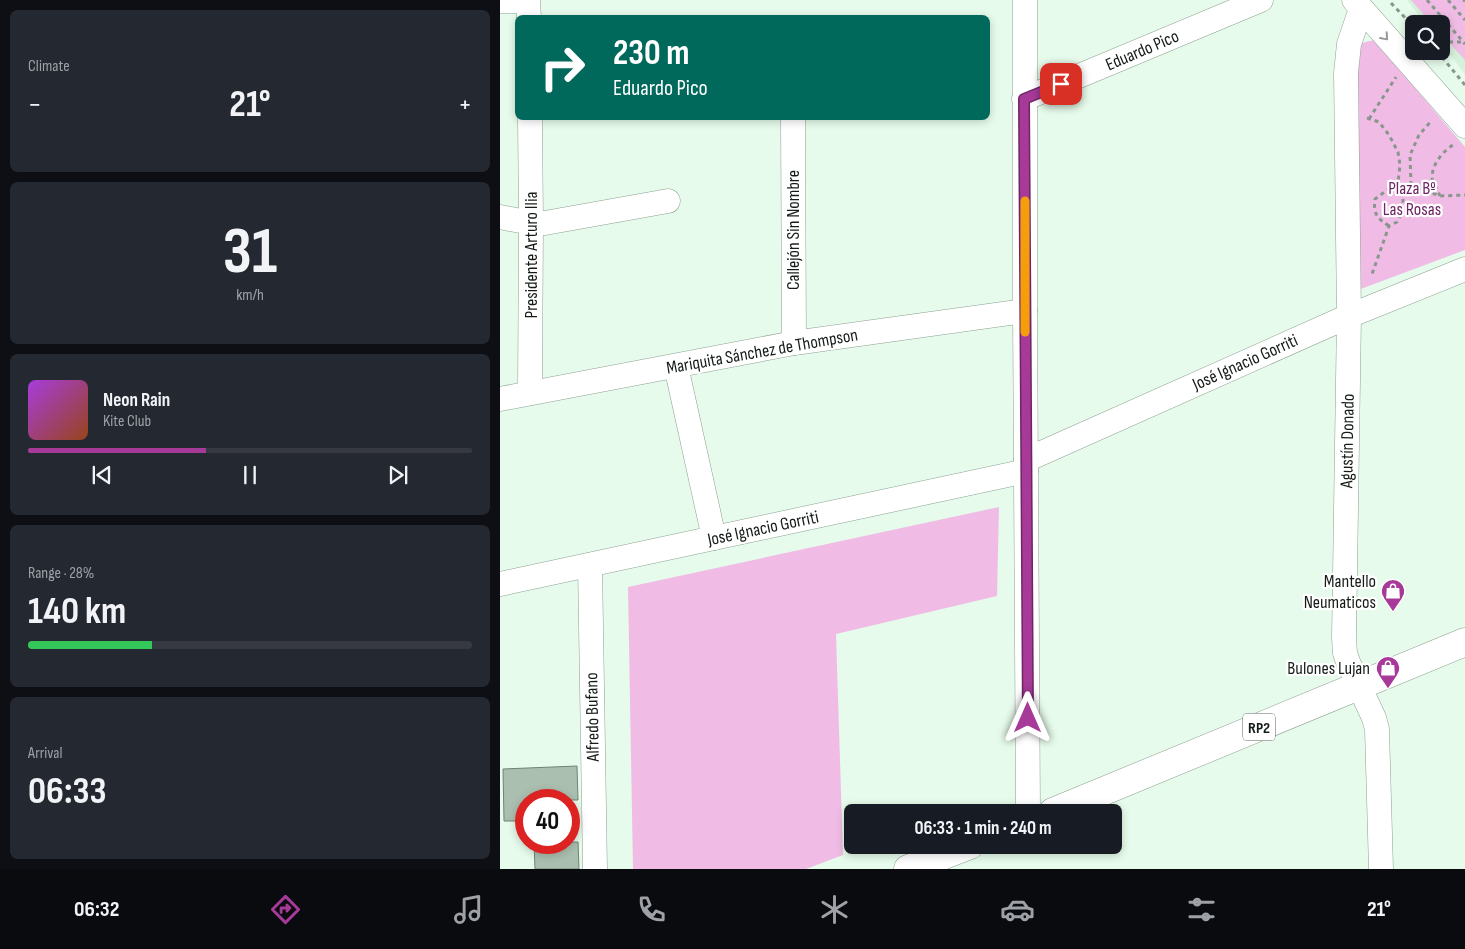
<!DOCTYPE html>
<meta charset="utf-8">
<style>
body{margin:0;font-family:"Sofia Sans Condensed",sans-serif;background:#242831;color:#f1f3f6;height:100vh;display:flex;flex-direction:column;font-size:19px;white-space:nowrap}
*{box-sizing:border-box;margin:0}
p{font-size:16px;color:#9ea1a6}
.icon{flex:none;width:28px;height:28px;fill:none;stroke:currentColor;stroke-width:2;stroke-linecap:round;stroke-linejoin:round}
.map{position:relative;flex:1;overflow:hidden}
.drawer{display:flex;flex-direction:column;gap:10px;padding:10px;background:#0d0f14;width:500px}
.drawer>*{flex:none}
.guide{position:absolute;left:15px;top:15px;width:475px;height:105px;border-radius:8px;box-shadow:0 2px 8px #0003;background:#00695c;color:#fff;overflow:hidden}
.fabs{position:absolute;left:905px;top:15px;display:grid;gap:10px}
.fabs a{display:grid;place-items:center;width:45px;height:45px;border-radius:8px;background:#171b24;box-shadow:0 2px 8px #0003;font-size:25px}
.speed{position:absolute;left:15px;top:789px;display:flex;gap:10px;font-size:25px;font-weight:700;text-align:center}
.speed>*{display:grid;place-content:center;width:65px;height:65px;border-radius:50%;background:#171b24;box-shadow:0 2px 8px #0003;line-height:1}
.speed .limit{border:8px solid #d22;background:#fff;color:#111}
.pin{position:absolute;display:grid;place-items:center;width:42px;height:42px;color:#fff;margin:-21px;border-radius:10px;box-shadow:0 2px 8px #0006}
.me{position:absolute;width:55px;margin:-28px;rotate:0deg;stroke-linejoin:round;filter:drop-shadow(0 0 4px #0008)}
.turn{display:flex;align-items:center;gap:18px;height:105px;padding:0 15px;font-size:22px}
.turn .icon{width:65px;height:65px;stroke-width:2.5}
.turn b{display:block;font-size:35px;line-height:42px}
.big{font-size:38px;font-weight:700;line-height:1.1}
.drawer .card{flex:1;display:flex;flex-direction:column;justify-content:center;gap:8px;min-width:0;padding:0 18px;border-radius:8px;background:#242831}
.drawer .dial{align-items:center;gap:0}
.dial b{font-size:65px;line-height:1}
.song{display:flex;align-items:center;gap:15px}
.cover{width:60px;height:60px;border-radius:8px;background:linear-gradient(135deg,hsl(280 70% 55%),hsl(20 70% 35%))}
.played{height:5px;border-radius:2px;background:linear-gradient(90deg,#a73a99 40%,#363941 40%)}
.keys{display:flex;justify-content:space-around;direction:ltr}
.heat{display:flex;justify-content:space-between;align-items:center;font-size:28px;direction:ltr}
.charge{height:8px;border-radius:4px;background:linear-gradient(90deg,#34c759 28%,#363941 0)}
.trip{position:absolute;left:344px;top:804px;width:278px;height:50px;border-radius:8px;background:#171b24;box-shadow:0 2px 8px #0003;font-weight:700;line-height:50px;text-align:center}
.tab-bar{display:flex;height:80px;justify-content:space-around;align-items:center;background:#090b0e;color:#9ea1a6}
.tab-bar .icon{width:35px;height:35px}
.tab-bar .on{color:#a73a99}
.tab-bar b{font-size:22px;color:#f1f3f6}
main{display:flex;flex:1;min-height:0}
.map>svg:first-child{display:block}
</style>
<main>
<section class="drawer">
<div class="card"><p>Climate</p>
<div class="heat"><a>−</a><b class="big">21°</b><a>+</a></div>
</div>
<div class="card dial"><b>31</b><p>km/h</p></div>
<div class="card">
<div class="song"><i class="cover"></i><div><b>Neon Rain</b><p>Kite Club</p></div></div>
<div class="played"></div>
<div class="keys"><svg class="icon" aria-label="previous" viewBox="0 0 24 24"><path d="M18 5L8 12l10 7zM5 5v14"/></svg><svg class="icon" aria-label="pause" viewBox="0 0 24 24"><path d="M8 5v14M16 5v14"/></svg><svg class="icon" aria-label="next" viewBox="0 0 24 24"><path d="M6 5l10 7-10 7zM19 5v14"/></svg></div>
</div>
<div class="card"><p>Range · 28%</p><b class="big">140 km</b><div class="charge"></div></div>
<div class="card"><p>Arrival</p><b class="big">06:33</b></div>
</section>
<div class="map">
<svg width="965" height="869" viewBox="0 0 965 869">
<rect width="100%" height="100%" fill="#e6fbeb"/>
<!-- built -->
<polygon fill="#d5f0db" points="907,0 965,0 965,74 941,43 941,24 926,24"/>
<!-- green -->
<g fill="#f0bce5">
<polygon points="911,0 965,0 965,60 941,34 941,24 932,24"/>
<polygon points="874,40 965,147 965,250 858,290 858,44"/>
<polygon points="499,507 497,596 336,634 343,855 306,869 133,869 128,587"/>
</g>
<!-- building -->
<g fill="#abbfb0" stroke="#708274">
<polygon points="77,766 78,800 26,800 26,821 4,821 3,769"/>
<polygon points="34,842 78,842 79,869 35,869"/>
</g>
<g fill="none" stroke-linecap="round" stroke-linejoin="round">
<!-- minor casing -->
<g stroke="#8da091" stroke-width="25">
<g id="minor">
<polyline points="525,0 525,311 528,812"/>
<polyline points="854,0 965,126"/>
<polyline points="0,1 28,1 29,18"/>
<polyline points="861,9 849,44 846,73 849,316 844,638 845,653 848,662 874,718 877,729 881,869"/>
<polyline points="524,99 761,0"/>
<polyline points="30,118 31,223 30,393"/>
<polyline points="293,118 294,343"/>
<polyline points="0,217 31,223 45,223 168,201"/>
<polyline points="176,366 214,538"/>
<polyline points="0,399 294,343 525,311"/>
<polyline points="526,460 849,316 965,269"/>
<polyline points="90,565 95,869"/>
<polyline points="0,584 526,471"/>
</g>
</g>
<!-- major casing -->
<g stroke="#8da091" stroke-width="29">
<g id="major">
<polyline points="553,812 965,642"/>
<polyline points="408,869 470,845"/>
</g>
</g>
<!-- path -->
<g stroke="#88978c" stroke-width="3" stroke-dasharray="4 4" stroke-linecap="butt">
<polyline points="927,0 965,44"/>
<polyline points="948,0 965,20"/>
<polyline points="963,0 965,1"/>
<polyline points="891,3 914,27"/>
<polyline points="941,42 963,42"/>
<polyline points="937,51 965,85"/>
<polyline points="867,118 879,122 889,135 898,152 900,165 898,182 903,200 902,213 897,222 889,226 871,277"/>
<polyline points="869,119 896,77"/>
<polyline points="911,185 910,155 919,135 932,120"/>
<path d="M940,196C938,191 933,183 932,178C932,163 944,150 956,143"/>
<path d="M889,226C877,218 873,214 875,199L890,188L911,185L940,196L965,195"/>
</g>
<!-- minor -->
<use href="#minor" stroke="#fff" stroke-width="24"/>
<!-- major -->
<use href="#major" stroke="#fff" stroke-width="28"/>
</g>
<!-- one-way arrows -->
<defs><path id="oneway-chevron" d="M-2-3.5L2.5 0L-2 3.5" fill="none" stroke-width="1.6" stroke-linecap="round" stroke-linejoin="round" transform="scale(1.25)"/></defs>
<use stroke="#969997" href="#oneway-chevron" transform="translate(885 37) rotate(49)"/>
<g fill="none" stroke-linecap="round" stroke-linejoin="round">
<!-- route casing -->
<g stroke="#6d2663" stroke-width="12">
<polyline id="route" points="528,718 524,99 561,84"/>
</g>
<!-- route -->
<use href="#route" stroke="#a73a99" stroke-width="9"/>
<!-- slow -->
<polyline stroke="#f59e0b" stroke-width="9" points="525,201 525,332"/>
</g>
<!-- icons -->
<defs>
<g id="shop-pin" transform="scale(1.25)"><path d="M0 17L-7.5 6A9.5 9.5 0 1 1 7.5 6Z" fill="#a73a99" stroke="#fff"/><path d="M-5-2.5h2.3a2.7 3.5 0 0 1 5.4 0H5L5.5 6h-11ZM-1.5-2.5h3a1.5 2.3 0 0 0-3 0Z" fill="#fff"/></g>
</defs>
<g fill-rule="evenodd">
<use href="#shop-pin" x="893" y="591"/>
<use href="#shop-pin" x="888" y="668"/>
</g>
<g text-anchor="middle" stroke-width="4.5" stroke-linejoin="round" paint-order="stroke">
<!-- shield labels -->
<rect fill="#fff" stroke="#5b605d" stroke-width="1" x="743" y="713.5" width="32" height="27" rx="4"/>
<g font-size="16" font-weight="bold" fill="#151c17">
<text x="759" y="733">RP2</text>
</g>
<!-- street labels -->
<g font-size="18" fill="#151c17" stroke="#fff">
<text transform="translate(642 50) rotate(-23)" y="6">Eduardo Pico</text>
<text transform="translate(293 230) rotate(-90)" y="6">Callejón Sin Nombre</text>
<text transform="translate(31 255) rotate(-90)" y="6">Presidente Arturo Ilia</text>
<text transform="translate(262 351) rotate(-10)" y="6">Mariquita Sánchez de Thompson</text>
<text transform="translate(745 362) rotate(-24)" y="6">José Ignacio Gorriti</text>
<text transform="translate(847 441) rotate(-89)" y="6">Agustín Donado</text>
<text transform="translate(263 528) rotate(-12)" y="6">José Ignacio Gorriti</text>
<text transform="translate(92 717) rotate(-91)" y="6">Alfredo Bufano</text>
</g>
<!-- park labels -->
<g font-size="18" fill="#702666" stroke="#fff">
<text x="912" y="194">Plaza Bº<tspan x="912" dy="21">Las Rosas</tspan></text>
</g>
<!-- poi labels -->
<g font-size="18" fill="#151c17" stroke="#fff" text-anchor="end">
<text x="876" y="587">Mantello<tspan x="876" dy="21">Neumaticos</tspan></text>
<text x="870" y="674">Bulones Lujan</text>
</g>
</g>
</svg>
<div class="fabs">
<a><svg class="icon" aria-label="search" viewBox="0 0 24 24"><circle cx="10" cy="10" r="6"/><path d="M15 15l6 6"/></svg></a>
</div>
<div class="speed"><div class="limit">40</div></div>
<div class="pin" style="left:561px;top:84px;background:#d93025"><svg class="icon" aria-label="arrive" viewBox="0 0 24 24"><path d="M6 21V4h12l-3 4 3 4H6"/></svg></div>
<svg class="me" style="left:528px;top:718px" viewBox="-20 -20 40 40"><path d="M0-17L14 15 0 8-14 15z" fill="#a73a99" stroke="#fff" stroke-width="4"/></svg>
<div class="trip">06:33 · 1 min · 240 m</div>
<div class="guide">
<div class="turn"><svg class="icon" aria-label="right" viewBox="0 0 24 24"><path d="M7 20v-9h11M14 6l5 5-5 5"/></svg><div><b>230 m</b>Eduardo Pico</div></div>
</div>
</div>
</main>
<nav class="tab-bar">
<b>06:32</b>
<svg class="icon on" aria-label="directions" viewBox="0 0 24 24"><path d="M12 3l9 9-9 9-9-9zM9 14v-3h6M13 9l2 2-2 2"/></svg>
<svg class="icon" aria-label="music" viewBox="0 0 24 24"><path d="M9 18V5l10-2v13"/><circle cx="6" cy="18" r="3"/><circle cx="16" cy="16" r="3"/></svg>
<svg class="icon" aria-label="phone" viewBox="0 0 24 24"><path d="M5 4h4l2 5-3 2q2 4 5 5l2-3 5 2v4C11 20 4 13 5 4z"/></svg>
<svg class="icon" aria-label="climate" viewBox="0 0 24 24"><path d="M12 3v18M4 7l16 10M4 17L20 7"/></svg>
<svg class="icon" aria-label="car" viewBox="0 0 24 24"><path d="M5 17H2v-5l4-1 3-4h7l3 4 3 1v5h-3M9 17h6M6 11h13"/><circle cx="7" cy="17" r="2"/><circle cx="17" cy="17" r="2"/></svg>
<svg class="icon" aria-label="filters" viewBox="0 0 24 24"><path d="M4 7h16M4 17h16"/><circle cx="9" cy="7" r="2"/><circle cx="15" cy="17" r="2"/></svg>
<b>21°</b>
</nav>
